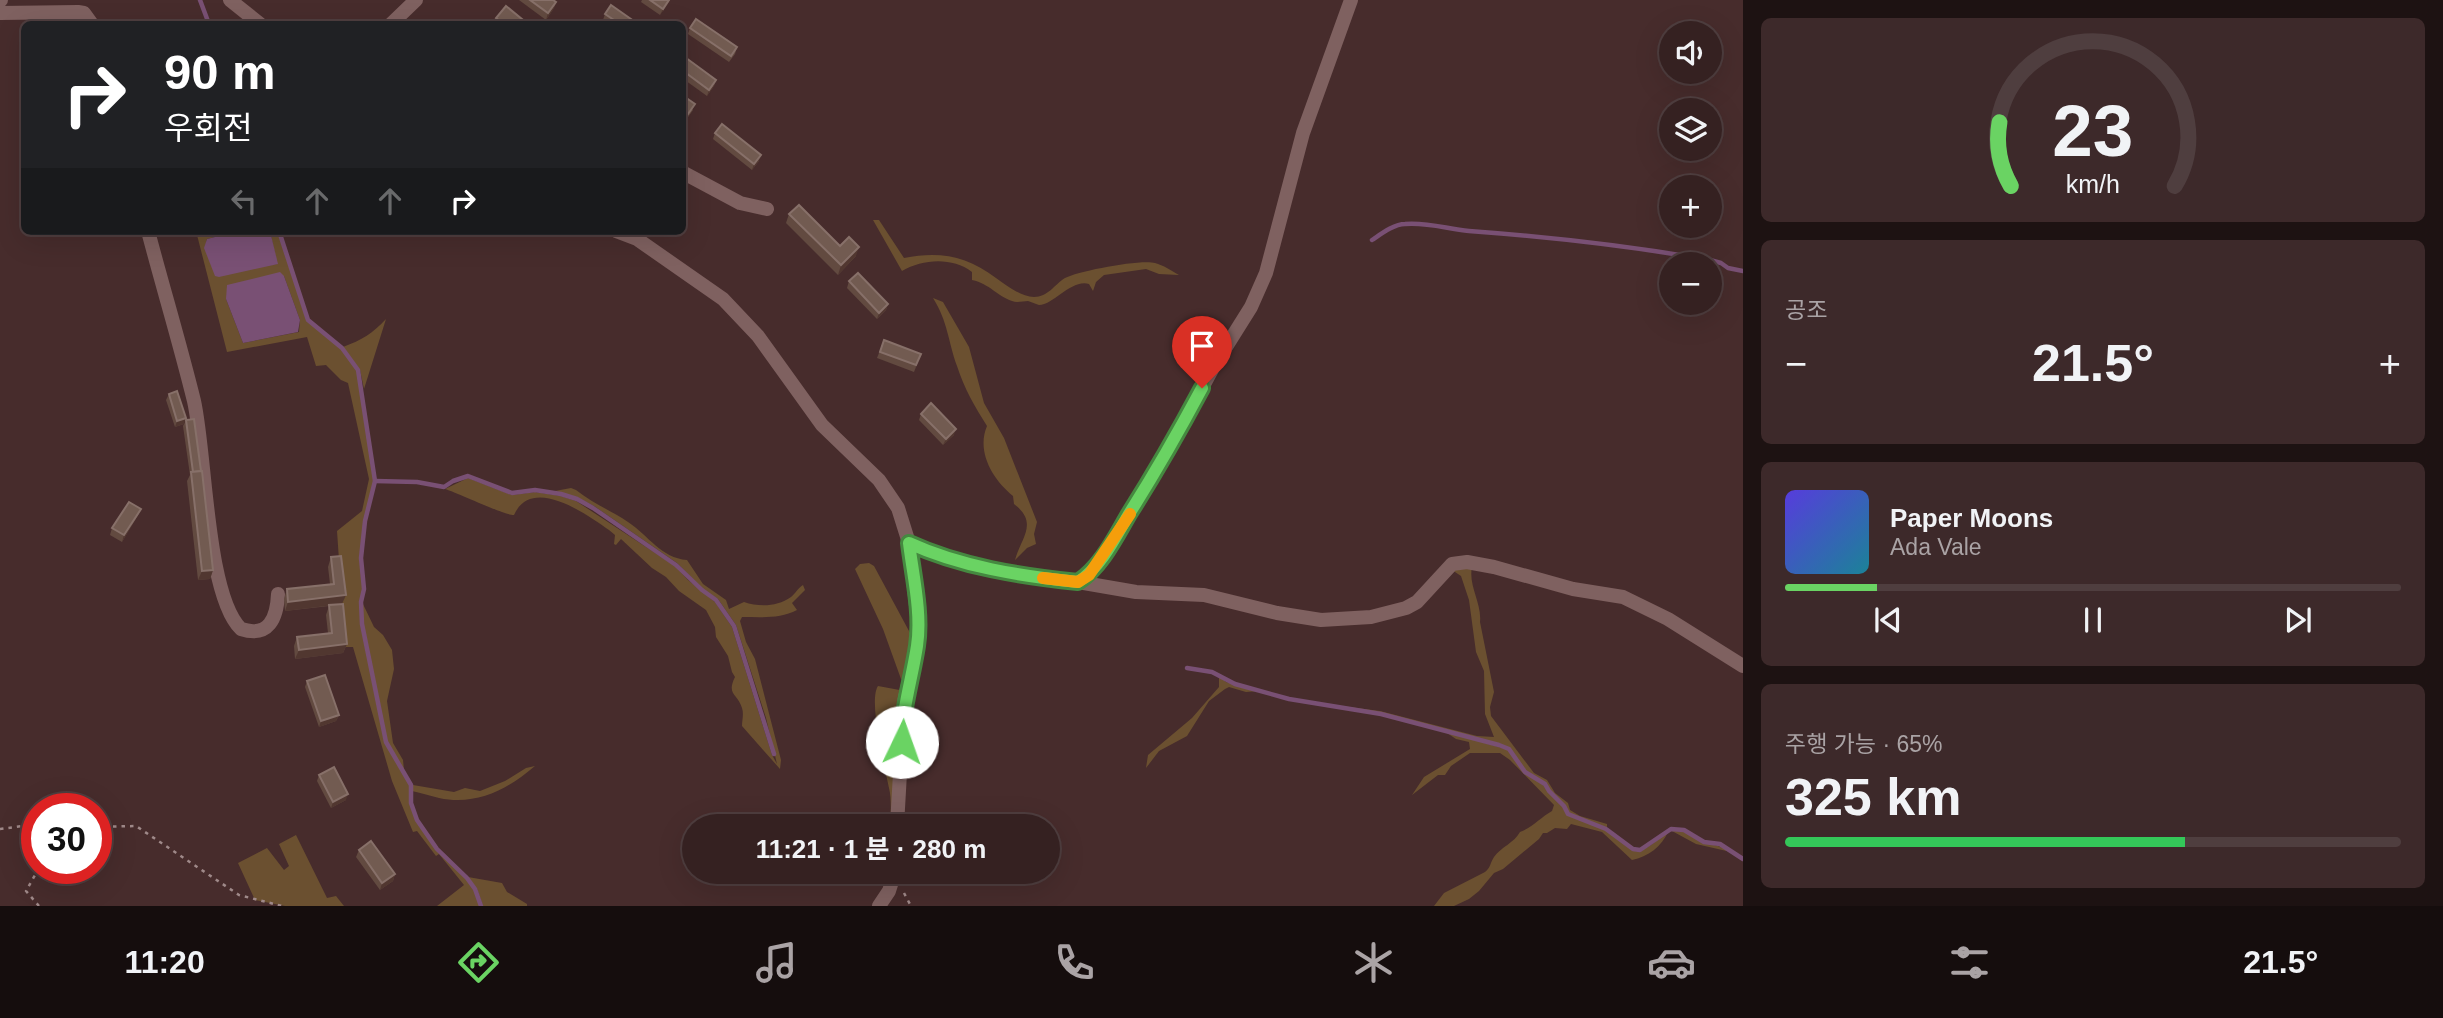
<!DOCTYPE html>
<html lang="ko">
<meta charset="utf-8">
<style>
body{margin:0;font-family:Helvetica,"Noto Sans KR",sans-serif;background:#3d292a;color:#f1f3f6;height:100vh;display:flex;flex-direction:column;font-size:26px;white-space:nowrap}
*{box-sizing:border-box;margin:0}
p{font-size:23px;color:#aaa3a5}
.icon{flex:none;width:38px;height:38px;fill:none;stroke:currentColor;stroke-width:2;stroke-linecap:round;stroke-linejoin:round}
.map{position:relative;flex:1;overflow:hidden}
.sheet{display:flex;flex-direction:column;gap:18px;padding:18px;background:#1d1212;width:700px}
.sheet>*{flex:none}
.top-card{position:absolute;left:21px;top:21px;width:665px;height:214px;border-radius:10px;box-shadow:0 7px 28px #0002,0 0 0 2px #4f3e3f;background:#202124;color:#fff;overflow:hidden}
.controls{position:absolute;left:1659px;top:21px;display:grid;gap:14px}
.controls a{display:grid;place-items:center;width:63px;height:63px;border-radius:50%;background:#352121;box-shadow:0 7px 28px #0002,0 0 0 2px #4f3e3f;font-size:35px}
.speed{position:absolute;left:21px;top:793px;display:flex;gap:14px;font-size:35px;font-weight:700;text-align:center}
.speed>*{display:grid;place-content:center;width:91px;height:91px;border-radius:50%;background:#352121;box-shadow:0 7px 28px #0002,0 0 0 2px #4f3e3f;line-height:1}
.speed .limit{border:10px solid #d22;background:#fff;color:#111}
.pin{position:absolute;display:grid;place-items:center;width:60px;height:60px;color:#fff;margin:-72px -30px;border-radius:50% 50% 50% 0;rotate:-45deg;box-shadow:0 0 7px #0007}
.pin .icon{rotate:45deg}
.me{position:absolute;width:77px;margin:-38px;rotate:3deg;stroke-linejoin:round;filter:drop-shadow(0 0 5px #0008)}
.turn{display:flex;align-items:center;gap:24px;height:147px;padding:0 28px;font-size:32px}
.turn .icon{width:91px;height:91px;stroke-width:2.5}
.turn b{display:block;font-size:49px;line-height:60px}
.lanes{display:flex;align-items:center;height:66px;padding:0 28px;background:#0003;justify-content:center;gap:35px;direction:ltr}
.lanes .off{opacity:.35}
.big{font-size:52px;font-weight:700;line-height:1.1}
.sheet .widget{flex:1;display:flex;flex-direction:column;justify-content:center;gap:10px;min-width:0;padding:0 24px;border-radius:10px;background:#3d292a}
.sheet .dial{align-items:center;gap:0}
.dial svg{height:182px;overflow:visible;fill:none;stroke:#4f3e3f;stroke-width:7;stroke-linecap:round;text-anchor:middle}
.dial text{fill:#f1f3f6;stroke:none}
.song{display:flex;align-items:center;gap:21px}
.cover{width:84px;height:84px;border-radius:10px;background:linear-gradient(135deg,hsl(250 70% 55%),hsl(190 70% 35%))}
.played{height:7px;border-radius:4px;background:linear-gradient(90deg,#6ad363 15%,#4f3e3f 15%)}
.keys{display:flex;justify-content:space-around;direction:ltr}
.heat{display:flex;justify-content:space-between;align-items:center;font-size:38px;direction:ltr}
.charge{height:10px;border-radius:5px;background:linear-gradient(90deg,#34c759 65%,#4f3e3f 0)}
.trip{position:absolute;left:682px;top:814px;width:378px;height:70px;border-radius:35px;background:#352121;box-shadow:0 7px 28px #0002,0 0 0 2px #4f3e3f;font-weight:700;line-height:70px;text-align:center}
.dock{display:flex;height:112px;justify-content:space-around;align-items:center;background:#150d0d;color:#aaa3a5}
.dock .icon{width:49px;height:49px}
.dock .selected{color:#6ad363}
.dock b{font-size:32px;color:#f1f3f6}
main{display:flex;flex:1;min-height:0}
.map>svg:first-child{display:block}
</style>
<main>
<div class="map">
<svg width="1743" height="906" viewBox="0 0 1743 906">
<rect width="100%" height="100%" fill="#472c2c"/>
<!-- green -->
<g fill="#6b5030" fill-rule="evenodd">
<path d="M873,220H879L904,258C940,251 967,256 996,278C1006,285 1021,297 1034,297C1048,297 1054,285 1065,278C1078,271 1141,259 1155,263C1163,265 1172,271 1179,275L1159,274L1146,269L1104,275L1096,282L1093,291L1089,284C1071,279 1054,305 1039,305C1035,304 1032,302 1028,301C1023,301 1017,303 1012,301C997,296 990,284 972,280V272C952,257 923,259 902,271Z"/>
<path d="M196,231H239L207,239L205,248L215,271L277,264L270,231H278L308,320L341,349L351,360L357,371L361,389L374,481L364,521L360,558L363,589L360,602L361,624L385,742L410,786V803L416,821L437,849L466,879L475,890L480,906H437L464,885L439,854L436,856L417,831L413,832L392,781L353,647H345L337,531L362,511L369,479L348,383L341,380L326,365L316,366L307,337L227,352ZM284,276L300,320L299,332L243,343L226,299Z"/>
<path d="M933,298L943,302L969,347L984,403L1004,438L1037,522L1034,534L1036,544L1027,548L1015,560C1021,538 1039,523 1014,504L1013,496C993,480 976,452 987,426C975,407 964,388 957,366C948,341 948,322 933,298Z"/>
<path d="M386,319L364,389L360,370L343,347C362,340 373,333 386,319Z"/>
<path d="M468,478L512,495L535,492L561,496L576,501L675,566L688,580L715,602L732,627L772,755L777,764L766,718L736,625L718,599L703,589L677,563L594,506L577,497L555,491L571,488L576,490C592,503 612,511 628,522C649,536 661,558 687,560L703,584L726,600L729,609L744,602C759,607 777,607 791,597C795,594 798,588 803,585L805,590L792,603L797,610C780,619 761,617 742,617L740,621L746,642L755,659L781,760L780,769L742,726C742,720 744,714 742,708C738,694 726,695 735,677L732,672L728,656L716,637L715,627L706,610L679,591L666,577L652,568L621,539L616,545L614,544L615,535L609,530C586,514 532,475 514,515C506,516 458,493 445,489Z"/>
<polygon points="869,563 874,566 916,644 906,682 901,679 883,629 855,569 860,564"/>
<path d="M1472,567C1468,586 1482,603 1480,622L1494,692L1490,707L1491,716L1534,773L1547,780L1555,793L1568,803L1570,810L1580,816L1607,824V828L1569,814L1565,805L1549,791L1545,783L1526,771L1510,749L1499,744L1381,714L1326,704L1380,711L1477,736L1494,737L1485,714L1484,671L1476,652L1469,600L1461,576L1452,570Z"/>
<polygon points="362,602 374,627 383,635 392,650 394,669 387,701 393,743 403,760 404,770 387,741 382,723 363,624"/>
<polygon points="1219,675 1226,682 1259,691 1246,692 1229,687 1225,689 1209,701 1187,736 1159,751 1146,768 1148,755 1192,718 1219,687"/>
<path d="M878,686L905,691L891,826C890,814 892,800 889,788C885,768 868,701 878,686Z"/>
<path d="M1444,731L1509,750L1525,772L1544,784L1548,792L1563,806L1567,815L1606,830L1633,850L1641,851L1651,845L1672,829C1689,830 1689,838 1704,842C1714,846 1721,845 1731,852L1696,844L1672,831L1668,832C1662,846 1648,857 1632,860L1602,832L1571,824L1567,829L1555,828L1547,833H1543L1539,839L1503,869L1494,873L1479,891L1469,899L1454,906H1434L1444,893L1485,872C1491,867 1490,863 1494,857C1501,847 1514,843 1520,832C1532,828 1541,817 1552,811L1554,805L1510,760L1500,753H1470L1451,766L1445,775H1438L1412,795L1424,777L1470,749L1469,742L1456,739Z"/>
<path d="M535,766C508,789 477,806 439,798C430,796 422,793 412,791L413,785L454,792L465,788L480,791L505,781L526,768Z"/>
<polygon points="296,835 327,898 336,896 344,906 285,906 255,900 238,863 267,848 284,870 289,866 279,844"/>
<polygon points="468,877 502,883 507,892 527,904 527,906 483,906 477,889"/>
</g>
<!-- water -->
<g fill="#795074">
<polygon points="239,231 270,231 278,264 219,277 215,276 204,248 207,239"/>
<polygon points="280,272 284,276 300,320 298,332 243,343 226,299 227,285"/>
</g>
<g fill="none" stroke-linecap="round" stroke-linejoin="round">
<!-- stream -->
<g stroke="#795074" stroke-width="4.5">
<polyline points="200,0 209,24"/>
<polyline points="279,231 308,320 342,348 358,370 375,481 365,521 361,558 364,589 361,602 362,624 386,742 411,785 411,803 417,820 437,849 467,878 475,889 481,906"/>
<path d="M1372,240C1381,234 1394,224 1405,224C1428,222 1447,229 1469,231C1550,237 1630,246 1710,260L1721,263L1728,268L1743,271"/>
<polyline points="375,481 417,482 444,487 453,481 468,476 512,493 535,490 561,494 577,499 593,508 676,565 702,590 716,600 734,626 774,754"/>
<polyline points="1187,668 1212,672 1235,684 1289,699 1381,714 1499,745 1509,749 1525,772 1545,784 1549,791 1564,806 1568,814 1606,829 1633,849 1640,850 1671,829 1684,830 1704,842 1720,844 1743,859"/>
</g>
<!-- path -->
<g stroke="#9f8989" stroke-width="2.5" stroke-dasharray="3.5 5" stroke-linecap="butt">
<polyline points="96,827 136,826 239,895 282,906"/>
<polyline points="0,829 23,826 37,828"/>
<polyline points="904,893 911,906"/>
<polyline points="39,906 26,891 39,868"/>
</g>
<!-- street -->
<g stroke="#7f6160" stroke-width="14">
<polyline points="230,0 260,24"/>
<polyline points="0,1 1,0"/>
<polyline points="0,13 78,12 84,13 92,24"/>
<polyline points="391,24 416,0"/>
<polyline points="682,172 740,203 767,209"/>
<path d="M148,231C163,288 180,344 194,401C206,454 206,595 241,629C269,638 277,618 278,594"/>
<polyline points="616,231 637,239 723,299 758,336 822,425 879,480 898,508 909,543 917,615 917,644 904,702 897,826"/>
<polyline points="909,543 954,559 1022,576 1078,582 1136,592 1204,595 1277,613 1321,620 1371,617 1406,608 1417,602 1452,564 1467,562 1494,567 1573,589 1623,597 1668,619 1743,666"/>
<polyline points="1078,582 1089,575 1107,550 1166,454 1214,366 1251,307 1266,273 1303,133 1351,0"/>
<polyline points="879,906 889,891 895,872"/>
</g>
</g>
<!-- wall -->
<g fill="#624a40">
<polygon points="519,0 553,0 556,2 554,8 546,20"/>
<polygon points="642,0 670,0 660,15 641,2"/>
<polygon points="605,14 638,24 609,24 603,20"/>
<polygon points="496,18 528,24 494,24"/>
<polygon points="690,28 737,47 735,54 729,62 688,34"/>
<polygon points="682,55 716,80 714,86 707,96 682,78"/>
<polygon points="682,95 693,110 686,120 682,117"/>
<polygon points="715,133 759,161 752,170 713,139"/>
<polygon points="789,214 840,246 856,256 838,275 786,223"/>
<polygon points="849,281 888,304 886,310 877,319 847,288"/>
<polygon points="884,340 921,354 914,372 877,358"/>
<polygon points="169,394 184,424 175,427 166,400"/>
<polygon points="921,414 954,435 943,445 919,420"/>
<polygon points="186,420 213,570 210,579 198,580 187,481 190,475 183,426"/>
<polygon points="141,509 138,515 122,542 110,535 112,528"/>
<polygon points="331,557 342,604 347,644 343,653 295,659 294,646 297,637 328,633 326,615 329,606 285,611 284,599 287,589 330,584 328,567"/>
<polygon points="307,681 339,715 336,721 319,727 305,687"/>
<polygon points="319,775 346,800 331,808 317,781"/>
<polygon points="359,850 395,874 393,881 380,890 356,857"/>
</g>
<!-- shaded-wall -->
<g fill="#513730">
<polygon points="669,0 668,4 660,15 663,9"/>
<polygon points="556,2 554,8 546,20 548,13"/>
<polygon points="716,80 714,86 707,96 709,90"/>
<polygon points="761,155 759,161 752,170 754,164"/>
<polygon points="859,247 856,256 838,275 841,265"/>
<polygon points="888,304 886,310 877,319 879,313"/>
<polygon points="186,418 184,424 175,427 177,421"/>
<polygon points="956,429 954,435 943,445 946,439"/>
<polygon points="141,509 138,515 122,542 124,535"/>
<polygon points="213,570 210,579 198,580 202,571"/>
<polygon points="346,595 342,604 285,611 288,602"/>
<polygon points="347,644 343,653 295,659 299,650"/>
<polygon points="339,715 336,721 319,727 321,721"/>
<polygon points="348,794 346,800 331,808 333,802"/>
<polygon points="395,874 393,881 380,890 382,883"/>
</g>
<!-- building -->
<g fill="#725b51" stroke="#877069" stroke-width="2">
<polygon points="530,0 553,0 556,2 548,13"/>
<polygon points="650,0 669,0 663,9"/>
<polygon points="611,5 638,24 620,24 605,14"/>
<polygon points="506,6 528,24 504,24 496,18"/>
<polygon points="696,19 737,47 731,56 690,28"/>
<polygon points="682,55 716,80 709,90 682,70"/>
<polygon points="682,95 695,104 688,114 682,110"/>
<polygon points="722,124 761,155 754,164 715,133"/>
<polygon points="799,205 840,246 849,237 859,247 841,265 789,214"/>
<polygon points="858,273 888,304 879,313 849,281"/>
<polygon points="884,340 921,354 916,365 880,352"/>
<polygon points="177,391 186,418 177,421 169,394"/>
<polygon points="931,403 956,429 946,439 921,414"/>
<polygon points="194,419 201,471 193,472 186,420"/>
<polygon points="202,471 213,570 202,571 191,472"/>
<polygon points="129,502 141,509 124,535 112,528"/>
<polygon points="341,556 346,595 288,602 287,589 334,584 331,557"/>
<polygon points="343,604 347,644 299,650 297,637 332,633 329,605"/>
<polygon points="325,675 339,715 321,721 307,681"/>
<polygon points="334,767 348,794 333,802 319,775"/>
<polygon points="371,841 395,874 382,883 359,850"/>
</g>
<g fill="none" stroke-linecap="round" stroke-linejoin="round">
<!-- route casing -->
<g stroke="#458940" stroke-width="18">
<path id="route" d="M902,742C902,708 912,679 917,646C922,613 913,576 909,543C961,567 1021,576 1078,582C1101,567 1115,538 1129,514C1155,473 1179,431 1202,388"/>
</g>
<!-- route -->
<use href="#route" stroke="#6ad363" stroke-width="12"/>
<!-- slow -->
<polyline stroke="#f59e0b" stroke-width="12" points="1043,578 1078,582 1089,575 1130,514"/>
</g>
</svg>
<div class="controls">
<a><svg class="icon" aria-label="sound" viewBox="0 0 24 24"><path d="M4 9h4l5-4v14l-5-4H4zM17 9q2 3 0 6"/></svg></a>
<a><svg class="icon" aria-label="layers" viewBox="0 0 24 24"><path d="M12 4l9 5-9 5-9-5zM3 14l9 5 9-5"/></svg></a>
<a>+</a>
<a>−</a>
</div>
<div class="speed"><div class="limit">30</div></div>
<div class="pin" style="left:1202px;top:388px;background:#d93025"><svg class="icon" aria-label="arrive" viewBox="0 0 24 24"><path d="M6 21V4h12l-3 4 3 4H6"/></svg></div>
<svg class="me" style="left:902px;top:742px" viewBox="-20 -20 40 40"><circle r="19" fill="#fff"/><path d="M0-13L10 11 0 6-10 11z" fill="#6ad363"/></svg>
<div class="trip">11:21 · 1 분 · 280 m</div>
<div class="top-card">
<div class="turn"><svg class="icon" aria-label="right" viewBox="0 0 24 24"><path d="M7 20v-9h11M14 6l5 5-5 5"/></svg><div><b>90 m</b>우회전</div></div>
<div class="lanes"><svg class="icon off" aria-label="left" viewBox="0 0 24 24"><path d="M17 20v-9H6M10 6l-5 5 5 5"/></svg><svg class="icon off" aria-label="ahead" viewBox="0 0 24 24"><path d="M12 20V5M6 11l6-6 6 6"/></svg><svg class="icon off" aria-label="ahead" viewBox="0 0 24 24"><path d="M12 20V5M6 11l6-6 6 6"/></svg><svg class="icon" aria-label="right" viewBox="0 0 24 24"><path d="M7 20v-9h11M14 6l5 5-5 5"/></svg></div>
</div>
</div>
<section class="sheet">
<div class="widget dial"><svg viewBox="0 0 100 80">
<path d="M14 69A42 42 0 1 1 86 69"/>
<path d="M14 69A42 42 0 0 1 9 41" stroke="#6ad363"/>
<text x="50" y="56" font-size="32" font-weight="700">23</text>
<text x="50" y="72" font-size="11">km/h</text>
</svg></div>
<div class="widget"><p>공조</p>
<div class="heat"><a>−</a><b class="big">21.5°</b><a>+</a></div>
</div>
<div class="widget">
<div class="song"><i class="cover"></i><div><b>Paper Moons</b><p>Ada Vale</p></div></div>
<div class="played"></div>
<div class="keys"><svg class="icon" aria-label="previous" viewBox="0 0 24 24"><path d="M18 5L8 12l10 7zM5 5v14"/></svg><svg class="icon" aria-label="pause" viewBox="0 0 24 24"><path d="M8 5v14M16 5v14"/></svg><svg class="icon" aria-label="next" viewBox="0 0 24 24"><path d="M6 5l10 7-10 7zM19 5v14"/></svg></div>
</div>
<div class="widget"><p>주행 가능 · 65%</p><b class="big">325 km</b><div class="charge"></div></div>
</section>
</main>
<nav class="dock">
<b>11:20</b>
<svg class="icon selected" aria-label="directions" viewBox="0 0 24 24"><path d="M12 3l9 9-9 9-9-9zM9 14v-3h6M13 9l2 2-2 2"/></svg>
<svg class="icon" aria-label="music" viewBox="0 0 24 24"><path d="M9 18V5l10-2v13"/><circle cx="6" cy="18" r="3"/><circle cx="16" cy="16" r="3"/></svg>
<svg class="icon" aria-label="phone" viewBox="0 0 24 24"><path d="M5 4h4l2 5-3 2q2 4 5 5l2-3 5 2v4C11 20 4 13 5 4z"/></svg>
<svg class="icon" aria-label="climate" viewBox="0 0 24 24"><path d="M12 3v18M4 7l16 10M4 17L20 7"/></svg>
<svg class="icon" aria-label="car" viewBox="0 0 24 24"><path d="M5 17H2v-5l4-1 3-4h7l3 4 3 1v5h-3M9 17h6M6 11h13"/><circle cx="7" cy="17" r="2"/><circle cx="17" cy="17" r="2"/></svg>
<svg class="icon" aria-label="filters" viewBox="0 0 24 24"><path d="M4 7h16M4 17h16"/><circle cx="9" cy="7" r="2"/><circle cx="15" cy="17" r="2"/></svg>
<b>21.5°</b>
</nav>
